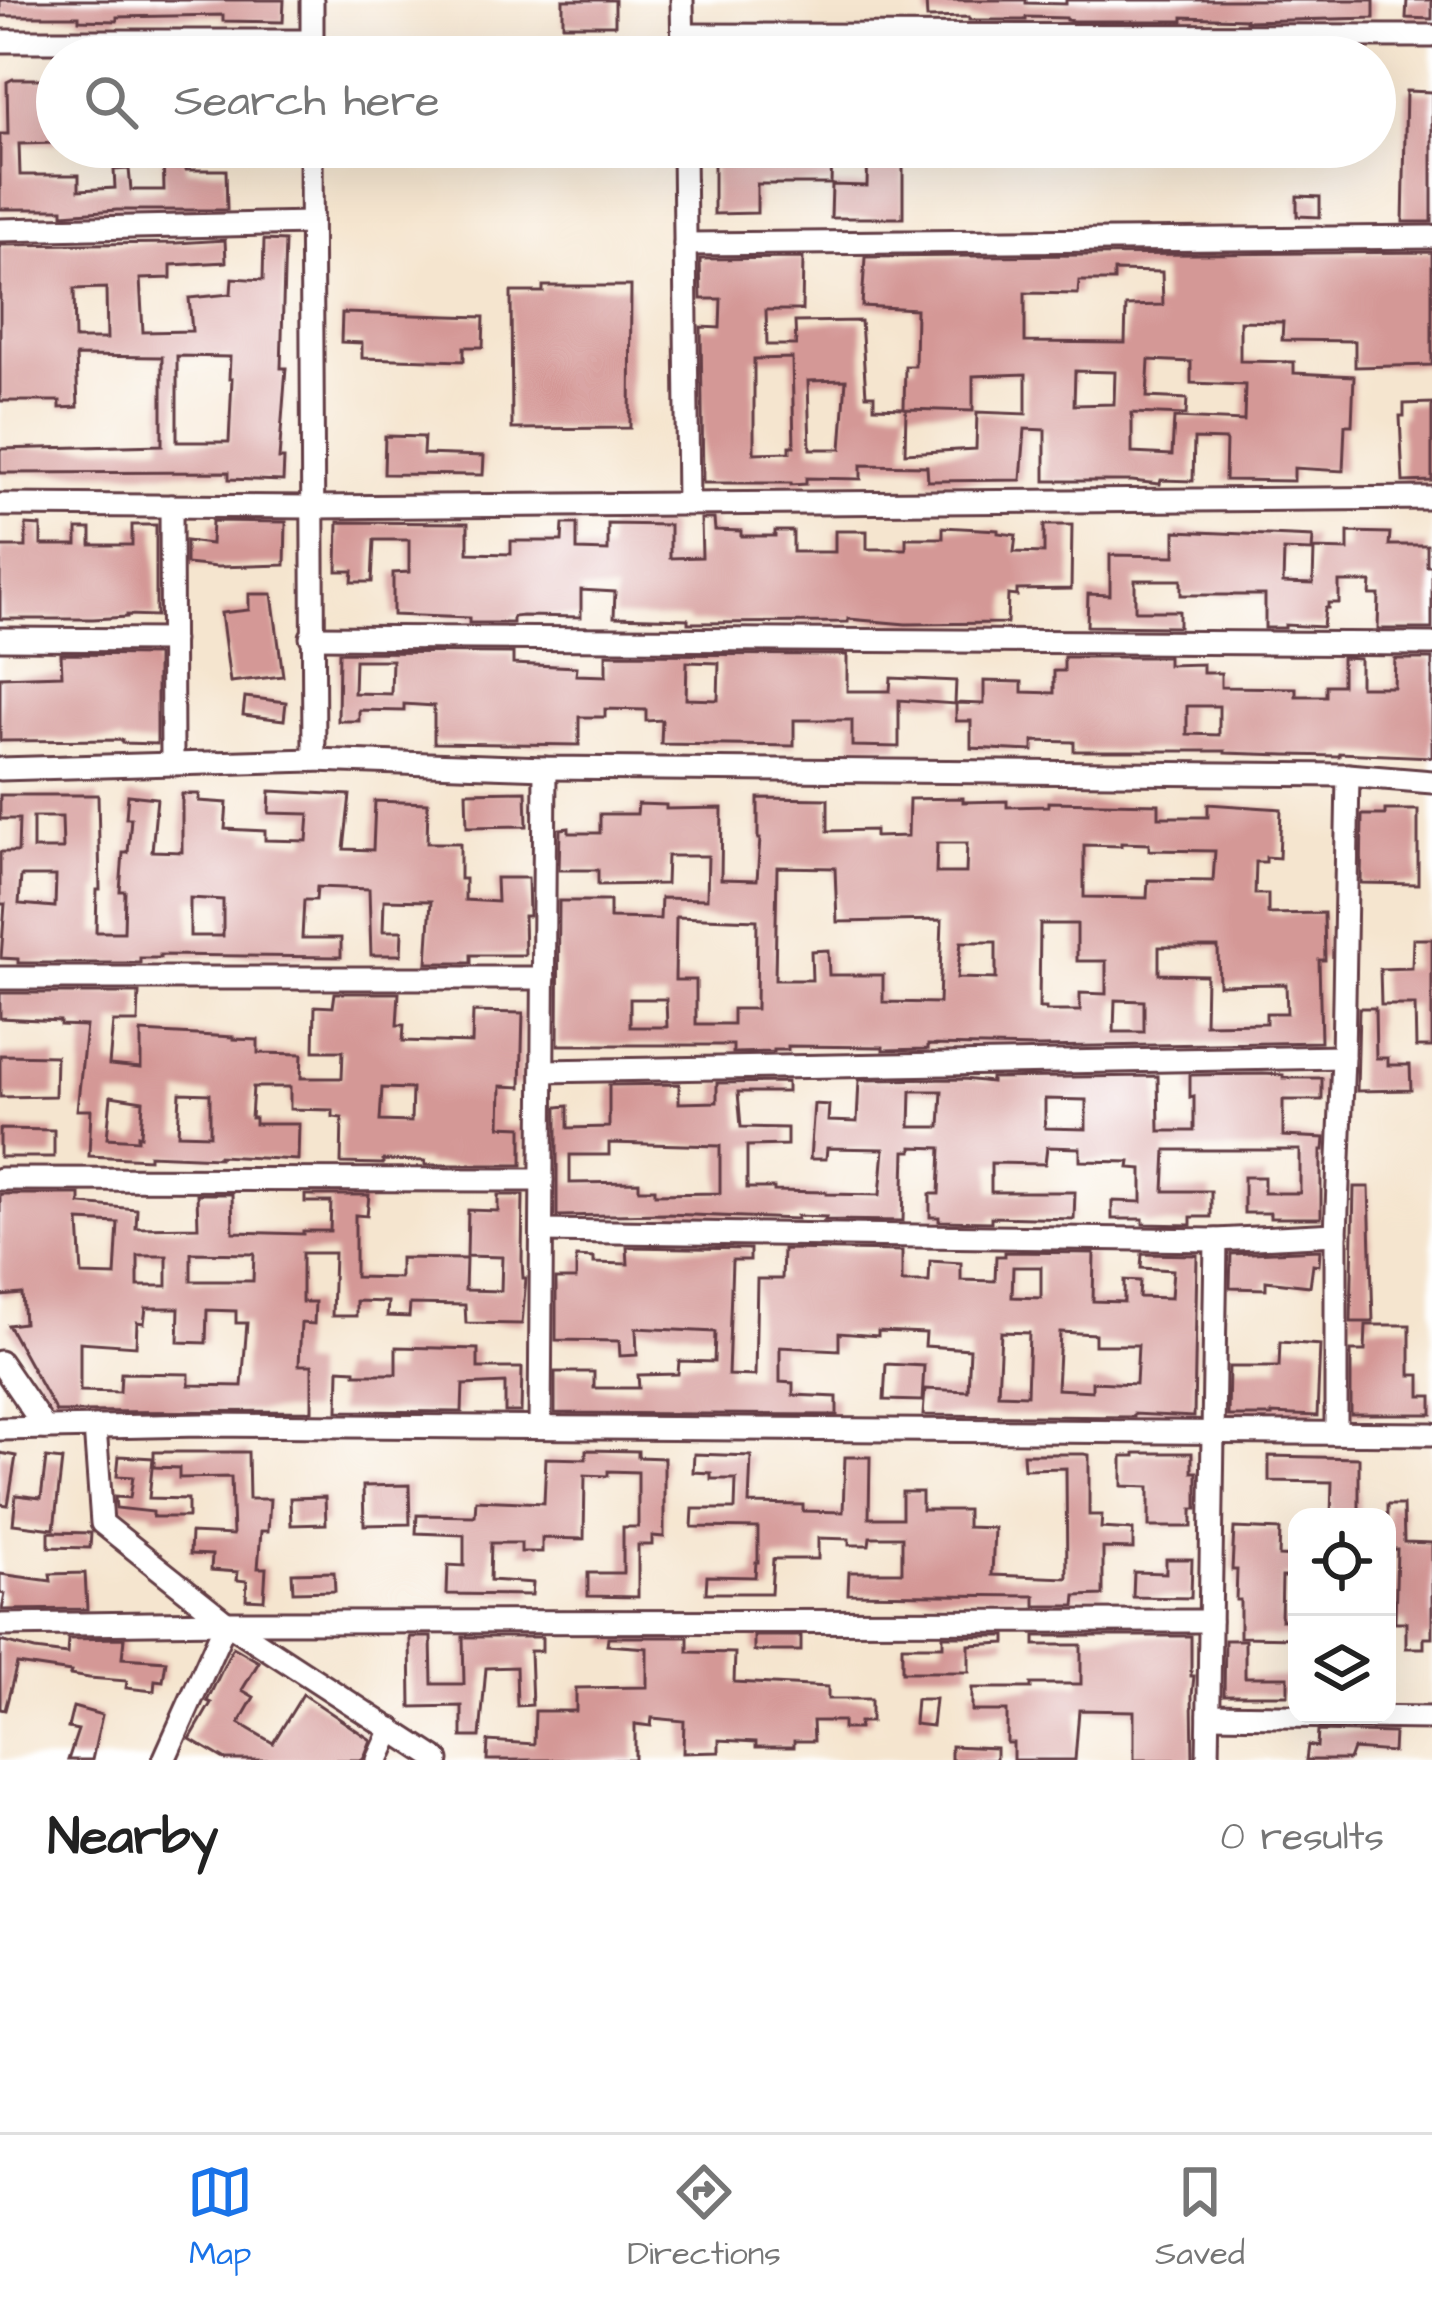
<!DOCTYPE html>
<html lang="en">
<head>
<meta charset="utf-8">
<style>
  body { margin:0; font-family:"Architects Daughter",sans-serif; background:#f2f2f2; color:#222 }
  .controls { position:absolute; right:36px; bottom:36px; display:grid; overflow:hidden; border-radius:24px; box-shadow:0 12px 48px #0002 }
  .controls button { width:108px; height:108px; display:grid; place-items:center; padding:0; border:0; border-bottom:3px solid #e0e0e0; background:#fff; color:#222; font:60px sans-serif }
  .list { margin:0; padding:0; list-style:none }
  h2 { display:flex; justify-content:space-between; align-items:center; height:156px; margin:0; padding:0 48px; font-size:51px }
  h2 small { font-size:39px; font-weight:400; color:#767676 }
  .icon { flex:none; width:66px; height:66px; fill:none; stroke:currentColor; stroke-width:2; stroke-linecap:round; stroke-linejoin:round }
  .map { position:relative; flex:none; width:1432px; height:1760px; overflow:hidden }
  .search { position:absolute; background:#fff; box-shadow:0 12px 48px #0002; left:36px; right:36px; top:36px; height:132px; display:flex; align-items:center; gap:30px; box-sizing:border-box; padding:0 42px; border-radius:66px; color:#767676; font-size:45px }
  .sheet { height:372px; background:#fff }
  nav { display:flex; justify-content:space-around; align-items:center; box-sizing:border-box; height:168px; border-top:3px solid #e0e0e0; background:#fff; font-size:33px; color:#767676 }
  nav a { display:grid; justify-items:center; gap:6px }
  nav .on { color:#1a73e8 }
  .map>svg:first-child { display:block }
  .building { fill:#d49896; fill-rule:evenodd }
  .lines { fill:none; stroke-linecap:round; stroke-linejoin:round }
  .street-casing { stroke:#643d44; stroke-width:27 }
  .street { stroke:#fff; stroke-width:21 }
</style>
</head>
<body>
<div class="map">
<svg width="1432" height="1760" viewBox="0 0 1432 1760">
  <rect width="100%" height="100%" fill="#fff"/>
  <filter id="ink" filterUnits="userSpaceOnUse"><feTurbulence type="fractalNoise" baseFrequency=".00833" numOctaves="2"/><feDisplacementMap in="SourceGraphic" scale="24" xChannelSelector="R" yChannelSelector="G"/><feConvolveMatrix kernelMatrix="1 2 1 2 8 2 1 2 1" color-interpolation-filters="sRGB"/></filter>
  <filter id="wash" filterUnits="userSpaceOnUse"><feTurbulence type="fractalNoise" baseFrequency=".004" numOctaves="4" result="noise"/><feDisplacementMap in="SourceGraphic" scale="48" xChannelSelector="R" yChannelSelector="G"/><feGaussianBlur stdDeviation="2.7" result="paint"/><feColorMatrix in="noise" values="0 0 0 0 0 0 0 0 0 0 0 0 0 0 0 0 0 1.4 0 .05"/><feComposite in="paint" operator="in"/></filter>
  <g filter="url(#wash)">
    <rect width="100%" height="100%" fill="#f5e5cf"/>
    <g id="blocks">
      <!-- building -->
      <g class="building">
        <polygon points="0,0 284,0 283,22 223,21 223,15 117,17 117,21 79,20 79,16 0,16"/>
        <rect x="563" y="0" width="52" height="25"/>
        <polygon points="926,0 1026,0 1026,3 1066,4 1066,0 1374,0 1374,18 1246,21 1246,19 1183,17 1183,21 1073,21 1066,20 1066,18 1026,17 1026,20 969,20 969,17 927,18"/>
        <polygon points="1407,0 1432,0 1432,19 1406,18"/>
        <polygon points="13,79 53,79 53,85 57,85 57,143 19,144 20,175 79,175 79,190 115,188 114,170 129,169 131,190 164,190 163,147 186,147 186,170 226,170 227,210 117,210 63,214 63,209 0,209 0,134 8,134 7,82"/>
        <polygon points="1406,91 1432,92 1432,222 1403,222"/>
        <polygon points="764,147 832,150 831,184 757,184 757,213 714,214 714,159 764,159"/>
        <polygon points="868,147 903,147 903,218 831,218 832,185 867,186"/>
        <polygon points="1297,196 1320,197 1320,217 1297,216"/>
        <path d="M225,240L226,262L171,265V278L140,279L143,332L192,331L189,298L231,294L232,278L263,280L264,240L285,241L281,368H286L279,459H284L283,481L229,479V472L0,473V449L162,445V357L76,356L78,407L60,408V401H0V245L177,243ZM106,288L107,339H75L74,289ZM177,356L230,357L229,379H232L229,442H177Z"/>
        <path d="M1432,252V365L1355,367V341L1282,340L1283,322L1240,321V361L1294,362V373L1354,376L1352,425H1345L1343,471L1294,468V481L1225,480L1226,440L1194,439L1193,481L1161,480L1160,484L1132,481H1045V430L1025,429L1021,480L928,481L927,466L861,465V479L806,478V484L791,485V483H703L701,327L720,328L721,299H701L700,259L803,258L802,310H766L767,345H796L795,322L861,321L866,395H874V407L904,408L905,366H915L916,309L862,306L865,257ZM1114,271L1162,272L1163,305L1126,306L1125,343L1025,342V293L1078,294L1079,281H1114ZM792,358L794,446H790V452L754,453V359ZM1149,360L1191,362V383L1245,385L1244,421L1174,418L1172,455L1132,453V413L1186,415L1187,399L1147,397ZM1075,371L1115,372L1114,404L1074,405ZM1026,374V414L977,412L976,449L905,453L906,409L973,411V376ZM846,380L841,449H810L808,381Z"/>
        <polygon points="543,286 631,286 630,428 512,429 511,292 543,292"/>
        <polygon points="342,313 484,317 483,347 464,347 464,361 362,358 362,343 341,342"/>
        <polygon points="1432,403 1432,481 1403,482 1400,416 1404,416 1404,404"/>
        <polygon points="385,436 424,437 423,454 484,456 483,475 384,474"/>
        <polygon points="701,519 714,519 715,530 741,531 741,536 775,536 775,531 793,531 793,552 835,552 835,531 867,531 867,549 906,549 906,538 943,538 943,527 998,530 998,533 1016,535 1014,552 1044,553 1044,525 1072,525 1071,589 1017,590 1017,596 1008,595 1007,623 906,624 848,619 848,622 688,623 688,619 614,617 615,592 581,590 581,617 523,616 513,617 513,623 469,623 469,618 393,615 393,573 409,572 409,540 374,540 372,582 352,582 353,571 337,571 338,522 468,523 468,553 511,554 511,541 562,541 563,524 577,524 577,550 608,551 608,524 670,525 670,558 702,557"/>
        <polygon points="212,521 286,522 285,565 217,567 186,564 186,541 211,544"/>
        <polygon points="26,525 41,526 41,545 77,545 77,529 91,529 91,545 132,545 132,525 156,525 156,616 127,615 127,617 93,619 0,619 0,547 26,547"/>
        <polygon points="1175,531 1313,537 1312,551 1284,550 1283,583 1313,584 1314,549 1348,550 1348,532 1390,533 1389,545 1427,545 1427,566 1432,566 1432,629 1378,629 1379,595 1370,595 1371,582 1339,582 1339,603 1328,603 1328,608 1325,608 1323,627 1285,625 1285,628 1265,628 1265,595 1181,595 1181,580 1135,580 1135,611 1179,611 1179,627 1087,626 1088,594 1110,595 1110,555 1175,556"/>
        <polygon points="249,594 272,594 283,676 230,682 221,613 249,610"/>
        <path d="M339,652L513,653V664L577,667L576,675L606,676V654L847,655V691H890L891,678L956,681L955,704L899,700V747L852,746V720H794V746L661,744L662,720L646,721V710L605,709V717H579V745L434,743V706L404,704V711L359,710V721H338ZM355,660H392L391,694L354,693ZM687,662L719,663L718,700L686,699Z"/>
        <polygon points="61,654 157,655 157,744 122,743 122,740 0,741 0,677 62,675"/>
        <path d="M1064,657H1168V665L1203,664V673H1221V687L1296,688V696H1326V685H1342V658L1360,659V687H1394L1395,659H1432V757L1339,753V756L1286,755L1225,753V751H1074V742L1033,741V751L971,748V721H956V703L984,704V681L1022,682V692L1054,693V671H1064ZM1187,706H1219V735L1187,734Z"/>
        <polygon points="245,697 286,702 284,720 243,715"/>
        <path d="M270,791L350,795L344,849L373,850L375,801L428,803L427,843H460V879H465V900L497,902L496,878H528L529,916H524L525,955H471V963H427L431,901L384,900L383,931H402L401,955H371L369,889L317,887L316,900H304L302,938H341V957L160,955V958H140V963H18V959L1,958L5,904H0V852H18L19,819H0V795H98L100,890H97L96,932H124L125,891H120L123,853H128L131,818H126L128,795L157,798L152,851L182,852V794H199V801L227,803L225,829L265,831V840L307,841L309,814L269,813ZM33,817H62L63,849H33ZM21,876H56L55,907L19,904ZM190,898L223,900V936H190Z"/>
        <polygon points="526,791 527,826 467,827 466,792"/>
        <path d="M758,798L828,799V831L875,830V837L908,836L909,799L963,798V802L1007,801V807L1048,806V802L1159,804V817H1208V804L1281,809L1279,858L1266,857V862H1256L1255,894H1268V914L1324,913L1325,960H1319L1321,1042L1038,1047L928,1045V1049L883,1050V1047L788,1046V1050H774V1052L733,1053V1045H558L559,901H610V918L660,919L661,898L707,899L708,856H667L666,884L598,885V870H559L560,829L569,828V833H600V814H637L638,804L666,805V809L722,808L721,879L757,880L760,839H758ZM937,843H967L966,873H936ZM1121,843L1149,844V850L1215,851L1213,881L1148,880L1147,898L1084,897V845L1121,846ZM777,867L835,868L837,922L942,920L939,1003L883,1002V975H829L828,950L811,951L812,980H775ZM676,917L757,920L756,1009H733V1024H696V980H675ZM1040,924H1077V961H1106V994L1080,993V1011H1046V1008H1039ZM961,942H996V979L957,978ZM1159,947H1218L1219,985L1286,984L1287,1013H1266V1023L1205,1024L1206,975L1159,974ZM630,999H666L667,1027H630ZM1115,1000L1144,1001V1032H1114Z"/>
        <polygon points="1385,810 1418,810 1418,884 1361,883 1362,815 1385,815"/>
        <polygon points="1413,939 1432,939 1432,1047 1416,1047 1415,1005 1381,1005 1380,969 1412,968"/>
        <path d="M0,993H139L138,1022H113L109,1065L141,1068V1032L233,1037V1039L258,1040V1053L302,1054L301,1078H342L343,1051H314L315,1006L333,1007L335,993H399L397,1025H404L403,1041L472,1043L473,1012L523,1013L521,1087L501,1086L500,1126L522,1127V1165H425V1161L383,1160V1164L341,1163L342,1118L333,1117V1110L290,1109V1087H253L251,1118H255V1124H299L298,1160L219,1156V1158L149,1155V1159L89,1156L91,1110H77L86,1026L60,1025V1021L0,1018ZM382,1088L412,1089L411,1122L380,1121ZM180,1093L210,1094V1135L178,1134ZM111,1096L143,1101L141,1136L138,1135V1140L107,1138Z"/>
        <polygon points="1359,1008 1375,1008 1376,1058 1388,1058 1388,1065 1410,1065 1411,1090 1357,1091"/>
        <polygon points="0,1055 56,1056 55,1096 0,1097"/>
        <path d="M1263,1074L1283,1075V1078H1322V1100H1283V1136L1325,1138L1324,1150H1321V1218H1270V1213H1244V1177H1264V1193H1300V1150H1166L1164,1191H1211V1217H1191V1225L1143,1224V1219H1112V1201L1142,1202V1169L1129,1168L1130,1162L1080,1161V1148L1047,1147L1045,1164L991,1163V1192H1075L1074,1219L991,1217V1222L939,1221V1217H930V1194H939L941,1148L912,1147V1151H905L903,1221L825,1220L826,1217L797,1216V1219L666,1214L557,1216V1107L568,1106V1128L609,1127V1085L679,1084V1103L717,1102V1083L787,1082V1092H738L741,1127L787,1128V1145L747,1146V1188H774V1191L826,1192V1194L880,1195L884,1149L827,1148L826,1159H810L814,1104L829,1105L828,1121L857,1122L859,1080L964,1079L991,1082V1078L1158,1076L1159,1131H1194V1096L1190,1097V1075ZM911,1091H942L940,1127H910ZM1045,1099L1086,1100V1129L1045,1128ZM609,1143L720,1146V1193L655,1194V1189H639V1182L570,1183V1155H609Z"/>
        <polygon points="0,1129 54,1130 54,1157 0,1157"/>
        <polygon points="1354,1187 1369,1187 1373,1322 1351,1322"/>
        <path d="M0,1194H80V1204L137,1209L136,1228L198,1227L197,1194H232L233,1232L303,1234V1231H330L331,1202H305V1195H369L367,1216L355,1215V1277L400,1278V1258L466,1259L465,1290L501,1291L502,1257L467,1256L468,1210L498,1211V1195H523L522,1260L523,1278H526L522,1324L466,1323L465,1305L410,1304L409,1317L387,1316L388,1302L356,1301V1316H332L334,1253H302V1302H315L314,1324L301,1323L299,1365H312V1411L56,1412L8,1325L24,1323L22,1294L0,1296ZM79,1221L118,1223L115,1276L82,1275ZM191,1253L254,1254L253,1281H191ZM138,1256H167V1286H138ZM146,1308H179L178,1342L206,1343L207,1310L236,1311V1323H247L242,1386L189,1385V1374L121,1373L120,1392L80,1391V1342L136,1346L137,1322L144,1323Z"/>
        <path d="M627,1247L750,1249V1260H732L728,1375L755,1376L757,1279H782L783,1249L902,1251V1282H929L930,1261L961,1263V1280L995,1281L996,1256H1005V1252L1094,1253L1093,1301L1124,1302V1280L1140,1281L1139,1297L1171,1298L1173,1270L1141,1268L1142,1254L1197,1255L1194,1417L1134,1414V1417L923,1415L925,1389L968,1391L970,1349L925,1346L926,1333L878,1331V1336L839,1333V1350L780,1347V1382L793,1383V1395L837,1397V1415L555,1413V1372H594V1388H639L638,1375L678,1374L679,1361L714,1362L715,1332L636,1328L637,1355L620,1356L619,1341L556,1340V1279H576V1257L594,1258V1263L628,1264ZM1013,1267H1041V1298L1012,1297ZM1001,1332L1029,1333L1027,1395L998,1394ZM1060,1332L1095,1334V1345H1138L1136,1384L1092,1382V1391L1057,1389Z"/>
        <polygon points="1320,1250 1319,1265 1313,1264 1310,1286 1266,1281 1266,1289 1230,1288 1231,1254"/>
        <polygon points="1366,1325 1410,1325 1410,1375 1420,1375 1420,1396 1432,1396 1432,1414 1351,1414 1351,1351 1365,1351"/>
        <polygon points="1280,1342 1320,1345 1317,1416 1272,1414 1272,1416 1228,1416 1229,1367 1279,1367"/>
        <polygon points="396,1347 478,1349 478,1368 522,1368 521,1412 505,1412 505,1383 463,1385 462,1412 338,1411 339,1369 355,1370 355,1374 396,1374"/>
        <polygon points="886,1364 924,1366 922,1401 884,1400"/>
        <polygon points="586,1450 638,1451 638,1457 664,1458 664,1537 652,1536 652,1545 638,1545 638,1597 588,1596 588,1573 623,1573 623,1527 638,1527 638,1472 608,1471 608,1476 585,1475 584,1539 542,1538 542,1552 521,1552 521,1543 491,1543 490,1580 533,1583 532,1595 447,1594 448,1565 464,1566 464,1535 416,1533 417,1515 475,1516 476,1500 544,1503 546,1458 586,1459"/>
        <polygon points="154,1452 248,1452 249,1499 270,1499 268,1531 261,1531 258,1568 266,1568 264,1600 246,1599 247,1581 237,1580 238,1572 211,1570 212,1555 190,1554 191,1533 233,1535 231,1477 179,1478 179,1468 154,1467"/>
        <polygon points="0,1453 16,1456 8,1505 0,1504"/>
        <polygon points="1135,1453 1192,1453 1192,1472 1197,1472 1197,1509 1192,1509 1192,1527 1149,1527 1149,1487 1122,1486 1122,1456 1135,1456"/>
        <polygon points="694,1454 751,1456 749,1504 803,1505 803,1511 843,1512 845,1457 870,1457 869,1518 902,1518 902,1492 922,1492 922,1510 967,1510 967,1527 994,1528 992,1575 1067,1578 1066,1468 1024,1469 1023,1454 1084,1454 1089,1455 1089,1515 1102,1515 1101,1528 1133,1530 1133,1549 1103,1548 1103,1595 1076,1596 1075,1606 1035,1606 1035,1596 848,1594 849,1572 902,1572 902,1537 870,1537 869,1545 849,1545 849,1539 818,1538 818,1559 773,1559 771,1593 706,1593 707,1576 755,1577 756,1562 758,1562 758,1528 692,1527 693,1509 735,1509 736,1479 711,1479 711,1473 693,1472"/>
        <polygon points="119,1456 153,1458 149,1498 188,1499 188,1517 153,1517 153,1512 116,1508 115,1497 130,1498 133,1477 117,1476"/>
        <polygon points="1269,1456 1359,1458 1359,1517 1331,1517 1332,1482 1269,1481"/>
        <polygon points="46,1458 62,1460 54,1529 13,1524 16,1495 41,1498"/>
        <polygon points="409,1485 410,1524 364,1525 363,1486"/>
        <polygon points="325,1497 326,1524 291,1525 290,1498"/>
        <polygon points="1387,1505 1403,1505 1404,1542 1432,1543 1432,1638 1424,1638 1424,1648 1406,1648 1406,1622 1395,1622 1397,1549 1387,1549"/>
        <polygon points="1234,1528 1280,1530 1279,1556 1297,1557 1297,1577 1282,1577 1281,1620 1297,1620 1297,1638 1240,1637 1240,1600 1236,1600 1237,1570 1232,1570"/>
        <polygon points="49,1532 91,1533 90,1548 49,1547"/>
        <polygon points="1166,1559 1192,1559 1191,1598 1133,1597 1134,1572 1166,1573"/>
        <polygon points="334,1572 335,1591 293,1592 292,1573"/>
        <polygon points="85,1573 87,1609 2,1610 5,1594 0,1593 0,1574 51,1581 50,1574"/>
        <rect x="754" y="1636" width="47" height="15"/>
        <polygon points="943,1636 1006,1636 1006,1643 969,1645 969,1672 902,1672 902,1646 943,1646"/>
        <polygon points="1035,1636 1191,1636 1191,1676 1194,1676 1192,1695 1193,1760 1134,1760 1134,1711 1079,1710 1075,1760 1013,1760 1013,1743 1007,1743 1007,1711 972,1711 972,1688 1031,1688 1031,1684 1081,1684 1081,1645 1035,1645"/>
        <polygon points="410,1637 431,1637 432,1684 464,1684 463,1637 542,1637 542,1651 530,1651 532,1705 517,1706 516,1667 486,1668 480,1737 462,1737 462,1706 411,1707"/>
        <polygon points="608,1637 688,1637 688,1652 735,1653 734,1682 828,1687 828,1699 871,1699 871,1722 859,1722 859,1729 843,1729 843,1721 813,1721 814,1741 794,1741 794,1747 756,1747 756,1742 719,1740 719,1752 683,1753 684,1721 652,1718 651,1726 635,1724 635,1760 487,1760 488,1741 534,1744 535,1711 576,1711 576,1688 647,1687 647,1648 607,1645"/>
        <polygon points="124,1638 122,1658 166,1661 163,1681 155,1680 154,1691 126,1688 127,1681 89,1678 70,1675 71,1672 17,1664 5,1710 0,1709 0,1641 35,1650 67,1654 68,1639"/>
        <polygon points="1225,1640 1245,1640 1245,1677 1288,1677 1288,1695 1224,1695"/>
        <polygon points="233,1647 259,1662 242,1690 254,1697 239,1723 273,1743 303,1694 371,1740 363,1760 226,1760 190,1739 211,1703 207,1701"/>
        <polygon points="916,1699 935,1699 932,1726 914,1724"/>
        <polygon points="73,1707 102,1715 92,1760 68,1760 78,1730 68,1728"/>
        <polygon points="1318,1731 1394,1733 1393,1752 1353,1749 1349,1760 1306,1760 1308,1745 1317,1747"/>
        <polygon points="951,1746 996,1748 996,1760 951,1760"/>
      </g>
    </g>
  </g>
  <g filter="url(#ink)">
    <use href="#blocks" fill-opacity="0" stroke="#643d44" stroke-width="3"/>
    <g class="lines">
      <defs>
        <g id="street">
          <polyline points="682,0 683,57"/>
          <polyline points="683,35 1432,36"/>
          <polyline points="0,41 312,41"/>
          <polyline points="312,57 312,0"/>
          <polyline points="311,147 314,760"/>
          <polyline points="684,147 688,503"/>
          <polyline points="0,230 311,223"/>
          <polyline points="685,244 1432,237"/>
          <polyline points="0,505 312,507 1432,498"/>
          <polyline points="171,506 172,762"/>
          <polyline points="311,637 1432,644"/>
          <polyline points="0,639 172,640"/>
          <polyline points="0,769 314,760 545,768 1348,775 1432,782"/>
          <polyline points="0,978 544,978"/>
          <polyline points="543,1071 1343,1057"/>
          <polyline points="0,1179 542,1180"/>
          <polyline points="542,1231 1216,1240 1336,1234"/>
          <polyline points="0,1362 45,1428"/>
          <polyline points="95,1427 102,1523 226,1622 438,1760"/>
          <polyline points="540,1427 545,768"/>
          <polyline points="0,1429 201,1425 1432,1434"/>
          <polyline points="1336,1432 1336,1234 1343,1057 1348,775"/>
          <polyline points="0,1625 226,1622 1210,1621"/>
          <polyline points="1209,1715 1432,1718"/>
          <polyline points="164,1760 226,1622"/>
          <polyline points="378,1760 392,1729"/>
          <polyline points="1208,1760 1216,1240"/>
        </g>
      </defs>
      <!-- street casing -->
      <use href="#street" class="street-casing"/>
      <!-- street -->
      <use href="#street" class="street"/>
    </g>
  </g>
</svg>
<div class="controls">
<button><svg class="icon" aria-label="locate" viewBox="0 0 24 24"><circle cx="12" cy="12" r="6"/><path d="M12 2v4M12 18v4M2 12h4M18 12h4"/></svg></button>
<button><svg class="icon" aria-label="layers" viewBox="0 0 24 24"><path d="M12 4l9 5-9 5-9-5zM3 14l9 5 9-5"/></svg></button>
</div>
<div class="search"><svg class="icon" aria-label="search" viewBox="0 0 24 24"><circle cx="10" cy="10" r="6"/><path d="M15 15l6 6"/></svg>Search here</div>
</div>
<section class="sheet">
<h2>Nearby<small>0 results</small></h2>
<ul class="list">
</ul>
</section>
<nav>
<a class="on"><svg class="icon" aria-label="map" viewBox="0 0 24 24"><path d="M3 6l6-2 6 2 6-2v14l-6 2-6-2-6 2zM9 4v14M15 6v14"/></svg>Map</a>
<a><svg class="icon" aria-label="directions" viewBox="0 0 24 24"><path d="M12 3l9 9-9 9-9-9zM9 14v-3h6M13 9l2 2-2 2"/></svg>Directions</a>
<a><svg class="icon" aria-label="saved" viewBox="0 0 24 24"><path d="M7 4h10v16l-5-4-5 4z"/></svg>Saved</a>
</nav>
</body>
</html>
